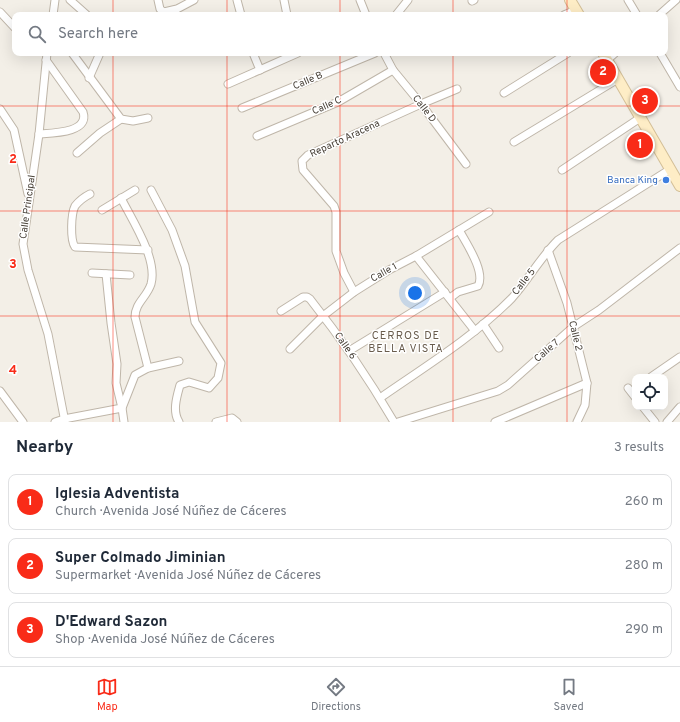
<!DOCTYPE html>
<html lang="en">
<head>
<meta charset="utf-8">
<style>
  body { margin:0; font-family:Overpass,sans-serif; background:#f2f2f3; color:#1f2937 }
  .controls { position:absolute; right:12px; bottom:12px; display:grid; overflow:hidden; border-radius:8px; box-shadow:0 4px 16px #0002 }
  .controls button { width:36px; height:36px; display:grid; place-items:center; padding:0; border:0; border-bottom:1px solid #e0e1e3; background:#fff; color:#1f2937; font:20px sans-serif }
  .you { position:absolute; left:415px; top:293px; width:14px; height:14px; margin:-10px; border:3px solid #fff; border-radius:50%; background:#1a73e8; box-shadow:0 0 0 6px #1a73e833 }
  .badge { display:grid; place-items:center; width:26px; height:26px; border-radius:50%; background:#f92b18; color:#fff; font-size:13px; font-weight:700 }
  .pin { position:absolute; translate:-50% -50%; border:2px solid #fff; box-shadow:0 1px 4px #0006 }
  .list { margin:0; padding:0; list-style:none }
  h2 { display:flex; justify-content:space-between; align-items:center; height:52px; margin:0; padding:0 16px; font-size:17px }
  h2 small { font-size:13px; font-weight:400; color:#747a83 }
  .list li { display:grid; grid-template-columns:26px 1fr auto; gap:12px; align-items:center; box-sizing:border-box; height:56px; margin:0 8px 8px; padding:0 8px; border:1px solid #e0e1e3; border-radius:8px }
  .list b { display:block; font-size:15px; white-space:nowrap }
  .list p { margin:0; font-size:13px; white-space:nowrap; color:#747a83 }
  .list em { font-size:13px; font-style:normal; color:#747a83 }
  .icon { flex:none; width:22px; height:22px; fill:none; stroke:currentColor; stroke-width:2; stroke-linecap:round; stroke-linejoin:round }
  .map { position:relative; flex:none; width:680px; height:422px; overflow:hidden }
  .search { position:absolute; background:#fff; box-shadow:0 4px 16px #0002; left:12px; right:12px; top:12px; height:44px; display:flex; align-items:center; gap:10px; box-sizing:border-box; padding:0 14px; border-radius:8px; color:#747a83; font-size:15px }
  .sheet { height:244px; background:#fff }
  nav { display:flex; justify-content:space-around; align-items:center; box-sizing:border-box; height:56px; border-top:1px solid #e0e1e3; background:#fff; font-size:11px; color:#747a83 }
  nav a { display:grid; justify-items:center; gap:2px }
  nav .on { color:#f92b18 }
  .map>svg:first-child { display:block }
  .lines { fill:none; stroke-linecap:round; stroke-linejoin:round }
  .minor-casing { stroke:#bfb6a9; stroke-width:9 }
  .secondary-casing { stroke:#d3bf97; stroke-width:12 }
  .minor { stroke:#fff; stroke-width:7 }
  .secondary { stroke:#feedc6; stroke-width:10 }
  .grid { fill:none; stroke:#f92b18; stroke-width:1; stroke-opacity:0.55 }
  .shop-dot { fill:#3f7fe0; stroke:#fff; stroke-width:1.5 }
  .labels { text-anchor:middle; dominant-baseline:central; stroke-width:3; stroke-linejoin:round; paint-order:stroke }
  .street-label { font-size:10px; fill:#463f36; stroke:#fff }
  .shop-label { font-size:10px; fill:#366cbe; stroke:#fff; text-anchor:end }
  .neighbourhood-label { font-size:11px; letter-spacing:1px; fill:#695c4d; stroke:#fff }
  .grid-label { font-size:13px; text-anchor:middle; font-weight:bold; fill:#f92b18; stroke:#fff; stroke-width:3; stroke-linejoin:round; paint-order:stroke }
</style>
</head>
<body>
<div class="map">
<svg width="680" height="422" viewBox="0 0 680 422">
  <rect width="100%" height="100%" fill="#f3efe7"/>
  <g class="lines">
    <defs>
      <g id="minor">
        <polyline points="70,0 87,15"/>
        <polyline points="158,0 160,9 164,12 177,9 194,0"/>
        <polyline points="237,0 241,15"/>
        <polyline points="284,0 287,15"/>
        <polyline points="360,0 366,15"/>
        <polyline points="628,0 637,15"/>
        <polyline points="472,1 474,0"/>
        <polyline points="0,12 15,28"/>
        <polyline points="53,15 55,0"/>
        <polyline points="396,15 408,0"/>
        <polyline points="564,15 576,10"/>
        <polyline points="659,15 676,0"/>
        <polyline points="47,53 39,134 23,244 28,270 48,334 65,422"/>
        <polyline points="72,53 121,119 133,121 148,118"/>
        <polyline points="253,53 260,70"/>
        <polyline points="384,53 393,70 421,104 466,164"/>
        <polyline points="660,53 680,87"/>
        <polyline points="607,60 615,53"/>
        <polyline points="89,78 100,53"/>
        <polyline points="228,84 298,53"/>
        <polyline points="504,93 568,53"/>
        <polyline points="242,108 375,53"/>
        <polyline points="0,109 14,130 28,194"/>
        <path d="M39,134C52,133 90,133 83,112L46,60"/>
        <polyline points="257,136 338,102 393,70"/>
        <polyline points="514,142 618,79"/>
        <polyline points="77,153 100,133 121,119"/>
        <polyline points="562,170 640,118"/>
        <path d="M151,190L172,230L185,266L195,322L221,363L218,378L209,388L189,382L180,385C177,396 172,411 179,422"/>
        <path d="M90,194C84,197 79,201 75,206C71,214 70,240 75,247L148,250"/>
        <path d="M121,198C132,220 158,259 151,284C147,297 135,303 135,317L148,368"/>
        <polyline points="102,210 135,190"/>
        <polyline points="548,250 567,303 587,383 585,405 577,422"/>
        <polyline points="416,256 475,331"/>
        <polyline points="92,273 130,275"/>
        <polyline points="354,292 344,273 336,251 336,212 334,206 303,170 302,161 308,155 421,104 457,89"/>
        <path d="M450,298L458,292L478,286C486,272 466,243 459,230"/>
        <path d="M281,311L303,297H307L310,299C341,338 369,379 394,422"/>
        <polyline points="483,324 499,348"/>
        <polyline points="290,349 323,316 354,292 389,270 416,256 489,212"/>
        <polyline points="349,351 445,292"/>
        <polyline points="651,377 680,357"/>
        <polyline points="628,388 635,397"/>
        <polyline points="0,391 23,422"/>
        <path d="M380,398C423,368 475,336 512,298C528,280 540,258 558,240L669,170"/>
        <polyline points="643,407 655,422"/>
        <polyline points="55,422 64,419 122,408 116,383 117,364 111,323 106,274"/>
        <polyline points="124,422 122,408 135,375 148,368 179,361"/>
        <polyline points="216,422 232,418 237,422"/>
        <polyline points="398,422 498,391 508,385 573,327 599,310 680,248"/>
        <polyline points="495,422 587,383"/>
        <polyline points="667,422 680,407"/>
      </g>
      <g id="secondary">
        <polyline points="570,0 579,15"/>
        <polyline points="603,53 680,186"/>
      </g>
    </defs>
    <!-- minor casing -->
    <use href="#minor" class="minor-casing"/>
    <!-- secondary casing -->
    <use href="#secondary" class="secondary-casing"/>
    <!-- minor -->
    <use href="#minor" class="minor"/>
    <!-- secondary -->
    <use href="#secondary" class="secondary"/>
  </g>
  <!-- grid -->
  <path class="grid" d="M113,0V15M227,0V15M340,0V15M453,0V15M567,0V15M113,53V422M227,53V422M340,53V422M453,53V422M567,53V422M0,106H680M0,211H680M0,316H680"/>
  <!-- markers -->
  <circle class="shop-dot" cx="666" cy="180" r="4"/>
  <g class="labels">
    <!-- street labels -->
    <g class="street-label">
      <text transform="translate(308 81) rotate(-23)">Calle B</text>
      <text transform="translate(327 106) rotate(-24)">Calle C</text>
      <text transform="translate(424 109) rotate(52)">Calle D</text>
      <text transform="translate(345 139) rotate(-25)">Reparto Aracena</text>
      <text transform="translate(28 207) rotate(-82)">Calle Principal</text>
      <text transform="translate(384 273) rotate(-29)">Calle 1</text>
      <text transform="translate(524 282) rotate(-52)">Calle 5</text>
      <text transform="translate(575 336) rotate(77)">Calle 2</text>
      <text transform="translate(345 346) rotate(55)">Calle 6</text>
      <text transform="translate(547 351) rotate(-41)">Calle 7</text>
    </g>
    <!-- shop labels -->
    <g class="shop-label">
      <text x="658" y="180">Banca King</text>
    </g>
    <!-- neighbourhood labels -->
    <g class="neighbourhood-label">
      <text x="406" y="336">CERROS DE<tspan x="406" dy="13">BELLA VISTA</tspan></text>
    </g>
  </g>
  <g class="grid-label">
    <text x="13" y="163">2</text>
    <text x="13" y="268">3</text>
    <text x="13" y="374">4</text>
  </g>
</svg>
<div class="controls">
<button><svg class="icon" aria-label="locate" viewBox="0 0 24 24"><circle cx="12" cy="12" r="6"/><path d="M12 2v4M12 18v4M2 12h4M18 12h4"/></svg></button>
</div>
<div class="you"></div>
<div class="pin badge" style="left:640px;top:145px">1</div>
<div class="pin badge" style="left:603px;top:72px">2</div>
<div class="pin badge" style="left:645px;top:101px">3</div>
<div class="search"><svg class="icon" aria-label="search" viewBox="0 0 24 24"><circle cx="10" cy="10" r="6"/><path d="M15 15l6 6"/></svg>Search here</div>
</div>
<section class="sheet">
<h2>Nearby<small>3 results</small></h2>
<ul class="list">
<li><span class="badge">1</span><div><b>Iglesia Adventista</b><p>Church · Avenida José Núñez de Cáceres</p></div><em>260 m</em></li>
<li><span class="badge">2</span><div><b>Super Colmado Jiminian</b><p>Supermarket · Avenida José Núñez de Cáceres</p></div><em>280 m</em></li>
<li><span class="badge">3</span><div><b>D'Edward Sazon</b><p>Shop · Avenida José Núñez de Cáceres</p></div><em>290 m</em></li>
</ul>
</section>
<nav>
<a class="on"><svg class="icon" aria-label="map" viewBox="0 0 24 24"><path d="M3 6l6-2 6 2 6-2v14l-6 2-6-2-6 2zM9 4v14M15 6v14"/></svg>Map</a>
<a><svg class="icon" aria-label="directions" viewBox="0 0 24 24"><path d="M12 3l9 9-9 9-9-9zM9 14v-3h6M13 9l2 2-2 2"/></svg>Directions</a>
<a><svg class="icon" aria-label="saved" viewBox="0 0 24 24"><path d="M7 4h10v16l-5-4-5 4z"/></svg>Saved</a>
</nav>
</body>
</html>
